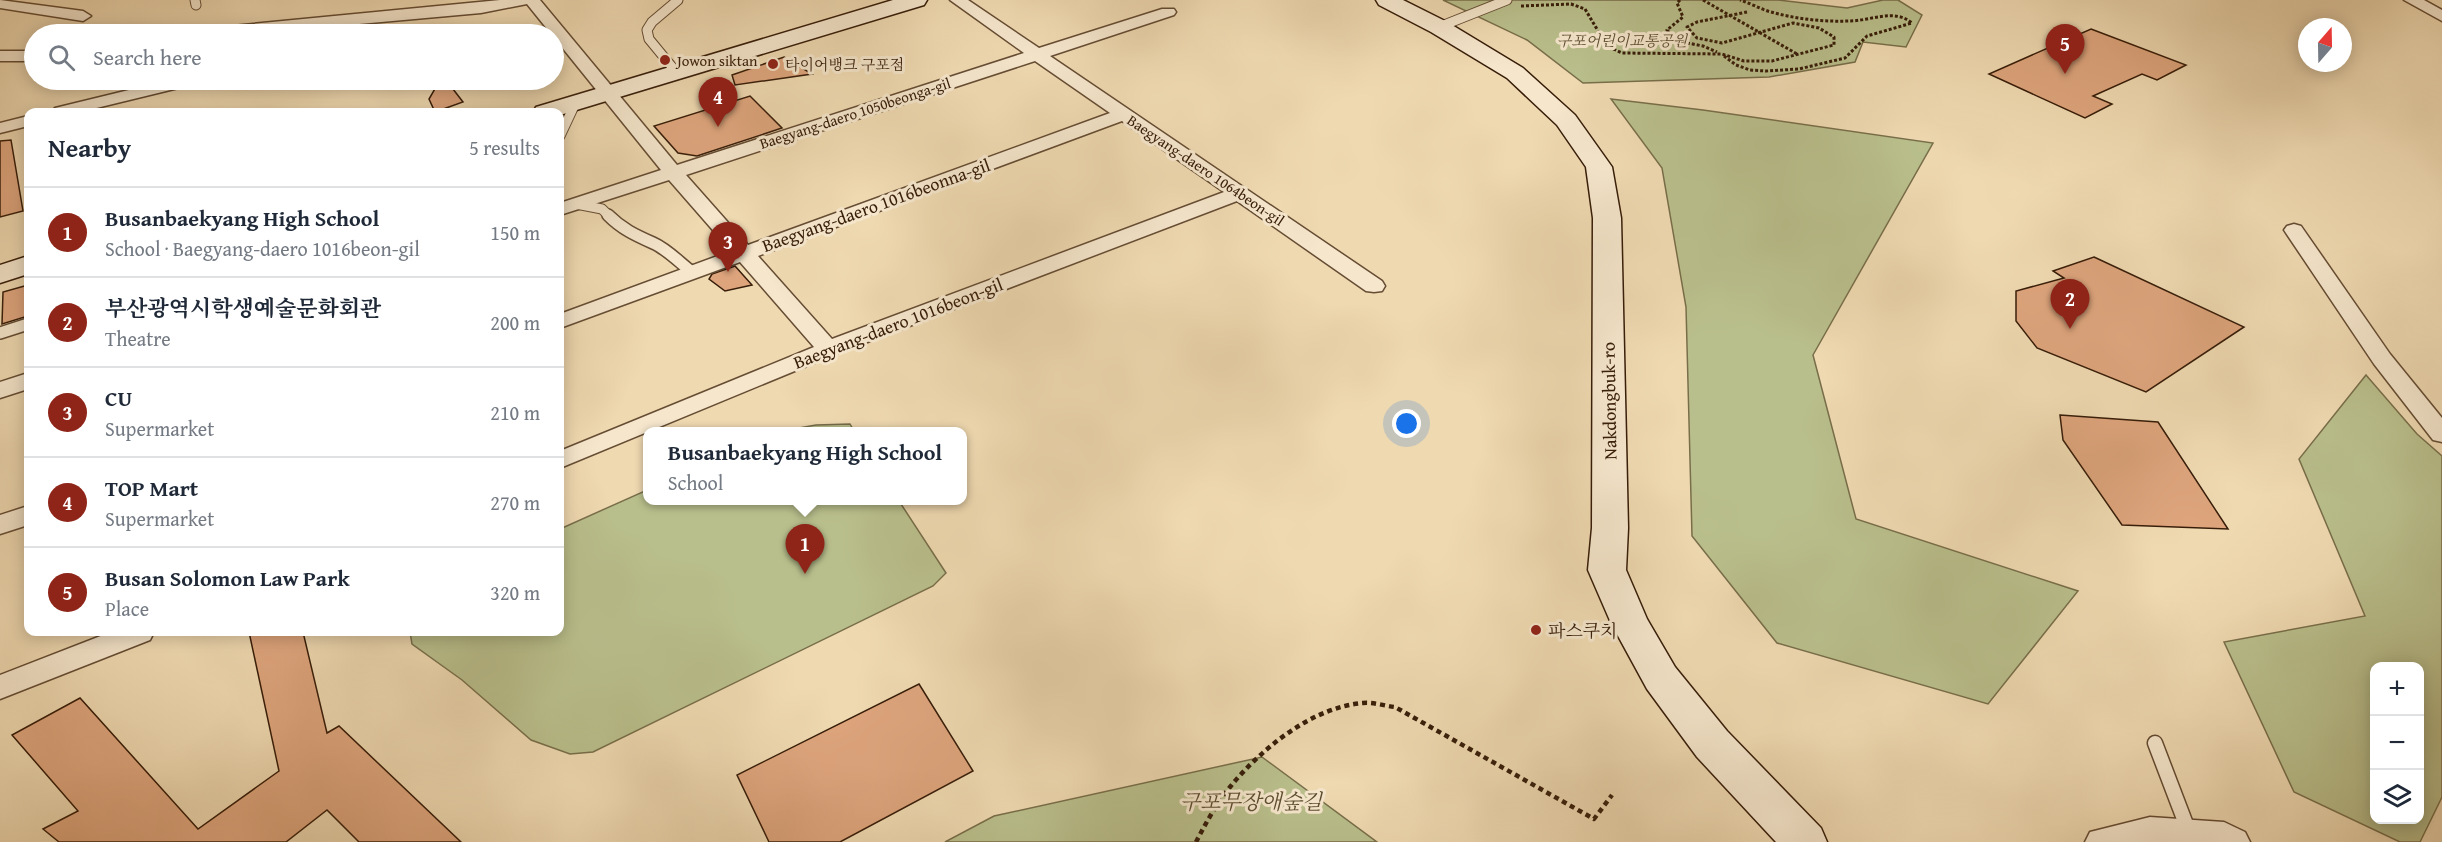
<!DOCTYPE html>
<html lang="en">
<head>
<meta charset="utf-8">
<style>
  body { margin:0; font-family:"Gentium Book Plus","Noto Serif KR",serif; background:#f2f2f3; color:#1f2937 }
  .controls { position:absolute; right:18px; bottom:18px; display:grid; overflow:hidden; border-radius:12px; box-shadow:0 3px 15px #0003 }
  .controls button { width:54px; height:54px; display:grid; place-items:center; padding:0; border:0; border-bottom:2px solid #e0e1e3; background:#fff; color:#1f2937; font:30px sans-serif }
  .compass { position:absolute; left:2298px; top:18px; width:54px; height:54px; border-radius:50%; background:#fff; box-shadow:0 3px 15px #0003; rotate:20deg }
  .you { position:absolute; left:1407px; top:424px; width:21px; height:21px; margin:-15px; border:4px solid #fff; border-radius:50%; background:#1a73e8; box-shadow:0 0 0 9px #1a73e833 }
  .badge { display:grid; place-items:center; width:39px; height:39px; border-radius:50%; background:#8f2418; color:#fff; font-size:20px; font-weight:700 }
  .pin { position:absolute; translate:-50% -50px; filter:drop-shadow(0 2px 3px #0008) }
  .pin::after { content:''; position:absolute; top:32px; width:21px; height:18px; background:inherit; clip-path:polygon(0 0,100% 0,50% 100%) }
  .popup { position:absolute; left:643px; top:427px; width:324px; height:78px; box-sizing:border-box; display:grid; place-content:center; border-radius:12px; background:#fff; filter:drop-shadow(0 2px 4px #0005); font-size:20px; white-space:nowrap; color:#747a83 }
  .popup b { font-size:22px; color:#1f2937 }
  .popup::after { content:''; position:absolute; left:50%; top:100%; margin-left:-12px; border:12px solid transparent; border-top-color:#fff }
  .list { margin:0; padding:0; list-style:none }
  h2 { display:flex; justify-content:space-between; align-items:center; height:78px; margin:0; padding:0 24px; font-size:26px }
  h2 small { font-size:20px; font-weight:400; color:#747a83 }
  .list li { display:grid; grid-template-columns:39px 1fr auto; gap:18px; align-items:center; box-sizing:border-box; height:90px; padding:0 24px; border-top:2px solid #e0e1e3 }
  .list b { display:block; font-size:22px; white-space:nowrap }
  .list p { margin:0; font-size:20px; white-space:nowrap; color:#747a83 }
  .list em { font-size:20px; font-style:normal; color:#747a83 }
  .icon { flex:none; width:33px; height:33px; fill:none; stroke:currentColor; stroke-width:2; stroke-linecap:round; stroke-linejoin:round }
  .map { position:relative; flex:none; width:2442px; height:842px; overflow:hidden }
  .search { position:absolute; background:#fff; box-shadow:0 3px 15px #0003; left:24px; top:24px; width:540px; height:66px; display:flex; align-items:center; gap:15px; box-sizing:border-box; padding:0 21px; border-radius:33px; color:#747a83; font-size:22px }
  .panel { position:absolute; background:#fff; box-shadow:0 3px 15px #0003; left:24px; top:108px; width:540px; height:528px; border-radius:12px }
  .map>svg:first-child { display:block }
  .green { fill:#b9bf8c; stroke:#786e4a; stroke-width:1.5; fill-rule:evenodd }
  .building { fill:#dea57d; stroke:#371d09; stroke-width:1.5 }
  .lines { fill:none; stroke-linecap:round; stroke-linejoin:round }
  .service-far2-casing { stroke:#654c33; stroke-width:11 }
  .service-far1-casing { stroke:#654c33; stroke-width:14 }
  .service-casing { stroke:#654c33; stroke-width:17 }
  .minor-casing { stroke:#654c33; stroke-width:3 }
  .secondary-casing { stroke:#371d09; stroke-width:3 }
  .path-far1 { stroke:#371d09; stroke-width:3; stroke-dasharray:3 2; stroke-linecap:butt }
  .path { stroke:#371d09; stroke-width:4.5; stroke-dasharray:5 4; stroke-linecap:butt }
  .service-far2 { stroke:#f5e6cc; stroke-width:9 }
  .service-far1 { stroke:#f5e6cc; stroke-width:11 }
  .service { stroke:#f5e6cc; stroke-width:14 }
  .minor { fill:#f5e6cc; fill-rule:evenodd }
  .secondary { fill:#f5e6cc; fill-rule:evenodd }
  .poi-dot { fill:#8f2418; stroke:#f5e6cc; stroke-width:2 }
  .labels { text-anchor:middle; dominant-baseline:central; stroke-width:6; stroke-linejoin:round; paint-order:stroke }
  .far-park-label { font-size:15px; font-style:italic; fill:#5e4e30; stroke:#f5e6cc }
  .far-poi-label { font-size:15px; fill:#371d09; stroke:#f5e6cc; text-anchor:start }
  .far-street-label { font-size:15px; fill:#371d09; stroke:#f5e6cc }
  .street-label { font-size:18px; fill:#371d09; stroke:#f5e6cc }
  .poi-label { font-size:18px; fill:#371d09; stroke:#f5e6cc; text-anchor:start }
  .near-park-label { font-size:21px; font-style:italic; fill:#5e4e30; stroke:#f5e6cc }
</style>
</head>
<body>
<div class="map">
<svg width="2442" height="842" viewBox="0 0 2442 842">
  <rect width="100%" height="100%" fill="#efd9b1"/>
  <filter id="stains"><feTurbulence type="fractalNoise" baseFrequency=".00333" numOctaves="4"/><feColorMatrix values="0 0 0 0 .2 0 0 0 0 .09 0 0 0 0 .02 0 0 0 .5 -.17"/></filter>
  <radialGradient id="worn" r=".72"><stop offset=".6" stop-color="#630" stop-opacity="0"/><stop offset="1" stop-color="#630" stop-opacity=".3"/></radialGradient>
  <!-- green -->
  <g class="green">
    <polygon points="1443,0 1778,0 1847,8 1883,0 1898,0 1922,15 1906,47 1863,42 1855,62 1769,77 1583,83 1527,40"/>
    <polygon points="1611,99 1703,110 1933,143 1813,355 1856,519 2078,591 1988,704 1777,643 1692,536 1686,307 1662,168"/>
    <path d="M2366,375L2417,434L2442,456V797L2420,842H2400L2294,792L2224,642L2365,616L2299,459ZM2374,666H2420V820H2374Z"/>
    <polygon points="850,424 854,431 782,431 816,425"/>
    <polygon points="647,490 648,500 899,501 946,573 933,586 593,752 570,754 531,740 462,680 412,644 410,632 560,632 560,529"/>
    <polygon points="1262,757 1377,842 945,842 994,816"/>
  </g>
  <!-- building -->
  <g class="building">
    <polygon points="2091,29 2186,65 2157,80 2142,74 2093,96 2112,104 2085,118 1989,74"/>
    <polygon points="784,57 812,74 735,85 732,75"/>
    <polygon points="440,80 446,80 463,102 435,112 429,99"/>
    <polygon points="750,96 782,128 697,156 678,153 654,126"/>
    <polygon points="11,140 23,211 0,217 0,141"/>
    <polygon points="2094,257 2244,327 2146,392 2037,348 2016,321 2016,291 2064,278 2053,271"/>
    <polygon points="735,266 752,285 725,291 709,279 712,274"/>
    <polygon points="28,285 28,316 2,324 3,292"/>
    <polygon points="2060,415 2158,422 2228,529 2122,525 2063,440"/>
    <polygon points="249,632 303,632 327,733 339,726 461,842 359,842 327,810 286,842 59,842 43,829 78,811 12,735 80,698 198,829 279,771"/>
    <polygon points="919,684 973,771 840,842 769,842 737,775"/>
  </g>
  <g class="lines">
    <defs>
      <g id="service-far2">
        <polyline points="195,0 196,5"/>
        <polyline points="1439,27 1507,0"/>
        <polyline points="677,73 649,39 647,30 652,22 678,0"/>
        <polyline points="560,136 575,104"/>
        <polyline points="576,204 602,209 609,216"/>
      </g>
      <g id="service-far1">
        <path d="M608,215C622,229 635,235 653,243C667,249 680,263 692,272"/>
        <polyline points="0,333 28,324"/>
      </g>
      <polyline id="service" points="2155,743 2189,832"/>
      <g id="minor">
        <polygon points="0,0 83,11 91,16 83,21 0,8"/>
        <path d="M500,0H540L677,165L1024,53L950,0H968L1039,48L1162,9H1174L1176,12L1174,15L1050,56L1382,281L1385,286L1382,291L1374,292L1366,291L1237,201L836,354L560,468V451L814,347L740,262L560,328V314L731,251L669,180L560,215V203L661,170L527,4L481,13L248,34H193L201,29ZM1035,61L1110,113L748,245L686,175ZM1122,121L1224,192L832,339L758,256Z"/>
        <polygon points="2404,0 2424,0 2442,10 2442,21"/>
        <rect x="0" y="51" width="34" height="10"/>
        <polygon points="170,80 198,80 195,84 80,112 52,112 55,108"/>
        <polygon points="28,116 28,126 0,133 0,123"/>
        <polygon points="2294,224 2301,226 2390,354 2442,418 2442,442 2433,440 2374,364 2284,230 2287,226"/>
        <polygon points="28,373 28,389 0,398 0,382"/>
        <polygon points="28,506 28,525 0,534 0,515"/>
        <polygon points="111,632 154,632 150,640 0,699 0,675"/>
        <polygon points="2150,817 2224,822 2245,832 2250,842 2085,842 2090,832"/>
      </g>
      <g id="secondary">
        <polygon points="893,0 927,0 924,5 560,115 560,112 533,112 536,107"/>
        <polygon points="1376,0 1403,0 1447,22 1523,68 1575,115 1612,167 1621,218 1628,528 1626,570 1647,619 1675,667 1727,731 1821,828 1827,842 1776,842 1697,757 1647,689 1611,623 1588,570 1592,528 1593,218 1586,167 1557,125 1507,78 1431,32 1379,5"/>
        <polygon points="28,256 28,274 0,283 0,265"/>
      </g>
    </defs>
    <!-- service-far2 casing -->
    <use href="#service-far2" class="service-far2-casing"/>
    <!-- service-far1 casing -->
    <use href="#service-far1" class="service-far1-casing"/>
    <!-- service casing -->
    <use href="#service" class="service-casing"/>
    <!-- minor casing -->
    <use href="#minor" class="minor-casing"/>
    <!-- secondary casing -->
    <use href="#secondary" class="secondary-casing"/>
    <!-- path-far1 -->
    <g class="path-far1">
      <polyline points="1680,0 1677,3 1683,17 1667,30 1677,41 1703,46 1717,52"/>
      <polyline points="1703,0 1797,54"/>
      <polyline points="1521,6 1571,4 1585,9 1607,46 1622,53 1722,54 1744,61 1772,61 1834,45 1834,37 1819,28 1793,23 1722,43 1697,38 1687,27 1697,22 1747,12"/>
      <path d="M1724,56L1736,65L1750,70L1766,71L1799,69L1845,58L1867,36L1912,23C1894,8 1871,21 1849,21C1823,22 1796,19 1771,12C1760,9 1750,3 1740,0"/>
    </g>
    <!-- path -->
    <path class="path" d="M1196,842C1206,823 1216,804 1230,787C1261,749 1312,707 1363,703C1374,702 1385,706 1395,707L1594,819L1612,795"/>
    <!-- service-far2 -->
    <use href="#service-far2" class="service-far2"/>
    <!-- service-far1 -->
    <use href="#service-far1" class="service-far1"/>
    <!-- service -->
    <use href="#service" class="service"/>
    <!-- minor -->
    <use href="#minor" class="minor"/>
    <!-- secondary -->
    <use href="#secondary" class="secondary"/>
  </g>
  <!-- markers -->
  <g class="poi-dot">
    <circle cx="665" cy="60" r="6"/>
    <circle cx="773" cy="64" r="6"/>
    <circle cx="1536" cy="630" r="6"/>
  </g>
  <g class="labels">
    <!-- far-park labels -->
    <g class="far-park-label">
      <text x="1622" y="40">구포어린이교통공원</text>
    </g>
    <!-- far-poi labels -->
    <g class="far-poi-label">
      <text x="677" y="60">Jowon siktan</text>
      <text x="785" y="64">타이어뱅크 구포점</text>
    </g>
    <!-- far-street labels -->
    <g class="far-street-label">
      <text transform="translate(855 113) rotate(-18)">Baegyang-daero 1050beonga-gil</text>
      <text transform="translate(1206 170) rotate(34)">Baegyang-daero 1064beon-gil</text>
    </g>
    <!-- street labels -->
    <g class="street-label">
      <text transform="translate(876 205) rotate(-20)">Baegyang-daero 1016beonna-gil</text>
      <text transform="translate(898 323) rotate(-21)">Baegyang-daero 1016beon-gil</text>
      <text transform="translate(1609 401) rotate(-91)">Nakdongbuk-ro</text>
    </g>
    <!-- poi labels -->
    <g class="poi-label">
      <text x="1548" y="630">파스쿠치</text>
    </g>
    <!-- near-park labels -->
    <g class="near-park-label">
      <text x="1251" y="801">구포무장애숲길</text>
    </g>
  </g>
  <rect width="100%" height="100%" filter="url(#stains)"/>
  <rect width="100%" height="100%" fill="url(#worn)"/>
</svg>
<div class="controls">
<button>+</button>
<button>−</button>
<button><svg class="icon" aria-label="layers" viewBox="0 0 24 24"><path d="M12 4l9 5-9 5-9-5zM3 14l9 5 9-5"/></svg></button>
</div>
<svg class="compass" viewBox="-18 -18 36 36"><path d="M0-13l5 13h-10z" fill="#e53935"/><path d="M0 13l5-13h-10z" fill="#747a83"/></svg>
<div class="you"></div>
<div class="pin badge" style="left:805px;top:574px">1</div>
<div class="popup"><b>Busanbaekyang High School</b>School</div>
<div class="pin badge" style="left:2070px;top:329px">2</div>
<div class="pin badge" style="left:728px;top:272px">3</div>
<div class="pin badge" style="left:718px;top:127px">4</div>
<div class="pin badge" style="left:2065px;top:74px">5</div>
<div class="search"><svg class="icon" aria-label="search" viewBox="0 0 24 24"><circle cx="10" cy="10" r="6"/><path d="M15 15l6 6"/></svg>Search here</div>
<section class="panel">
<h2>Nearby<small>5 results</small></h2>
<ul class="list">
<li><span class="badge">1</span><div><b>Busanbaekyang High School</b><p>School · Baegyang-daero 1016beon-gil</p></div><em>150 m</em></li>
<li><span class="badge">2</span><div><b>부산광역시학생예술문화회관</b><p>Theatre</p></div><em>200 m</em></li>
<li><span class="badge">3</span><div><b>CU</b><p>Supermarket</p></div><em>210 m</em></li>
<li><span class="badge">4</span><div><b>TOP Mart</b><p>Supermarket</p></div><em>270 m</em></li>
<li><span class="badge">5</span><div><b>Busan Solomon Law Park</b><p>Place</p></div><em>320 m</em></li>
</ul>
</section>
</div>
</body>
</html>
